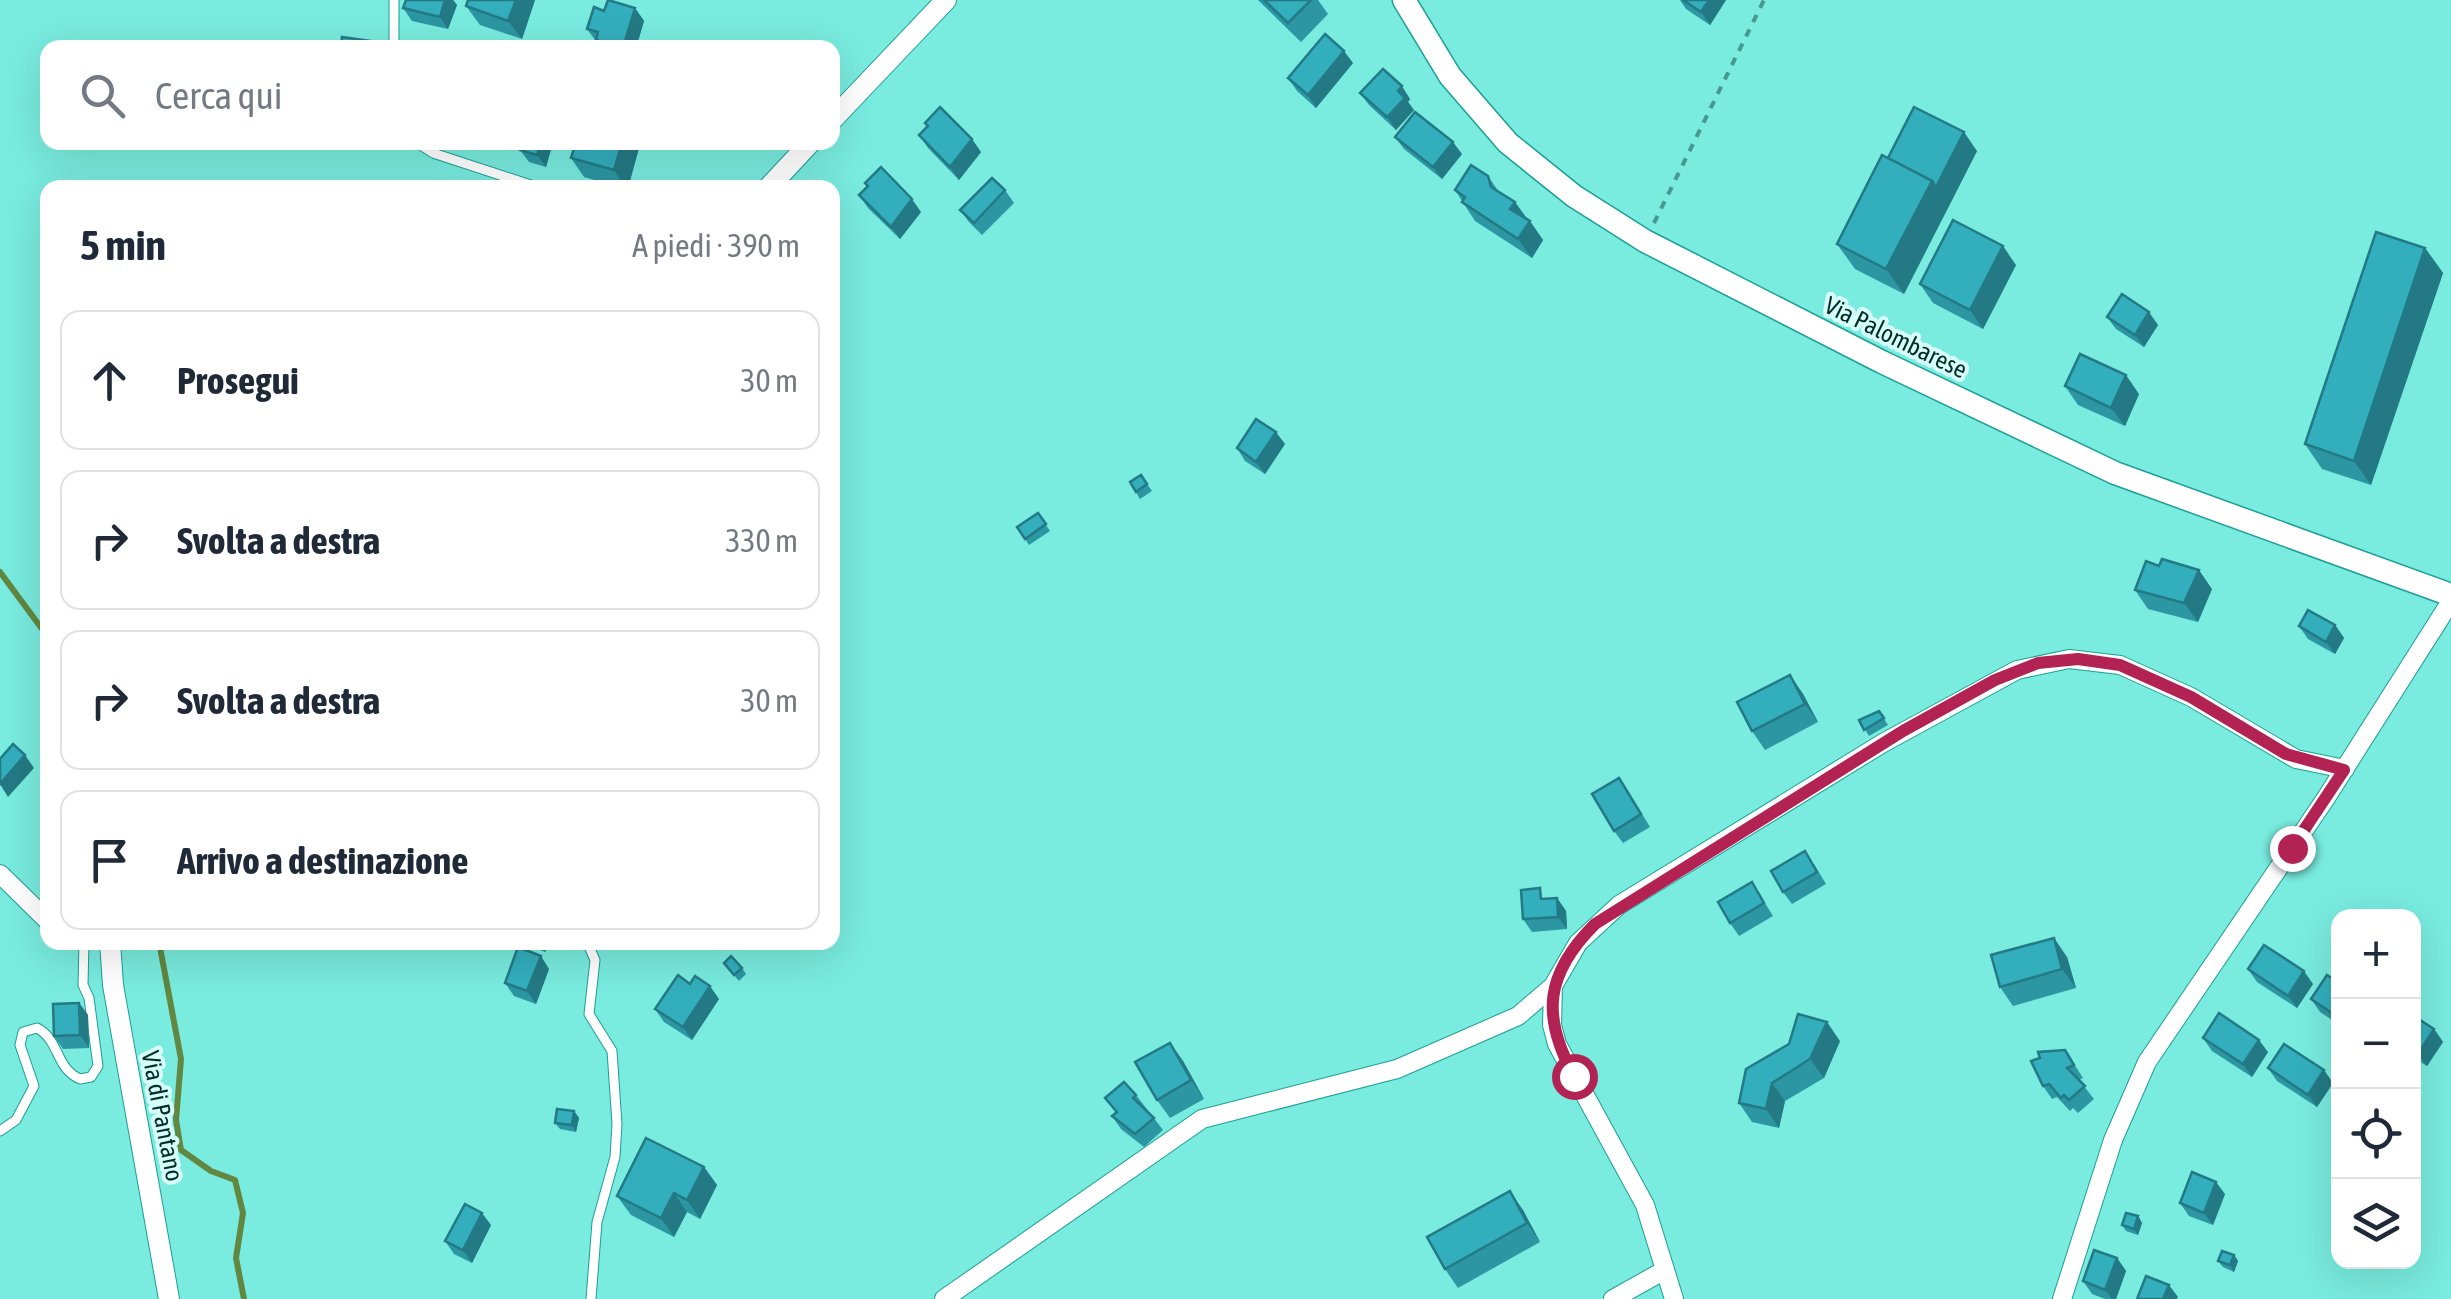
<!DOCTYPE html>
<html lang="it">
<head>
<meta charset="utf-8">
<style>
  body { margin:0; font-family:"Asap Condensed",sans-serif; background:#f6f6f7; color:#1f2937 }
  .controls { position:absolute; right:30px; bottom:30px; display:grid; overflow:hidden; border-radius:20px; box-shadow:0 10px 40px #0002 }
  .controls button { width:90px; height:90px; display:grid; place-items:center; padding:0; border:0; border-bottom:2px solid #e0e1e3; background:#fff; color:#1f2937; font:50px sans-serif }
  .stop { position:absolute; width:30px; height:30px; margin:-22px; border:8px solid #b22253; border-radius:50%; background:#fff }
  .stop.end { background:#b22253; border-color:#fff; box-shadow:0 2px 10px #0008 }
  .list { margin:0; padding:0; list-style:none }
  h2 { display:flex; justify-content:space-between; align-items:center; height:130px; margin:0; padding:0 40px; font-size:42px }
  h2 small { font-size:32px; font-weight:400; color:#747a83 }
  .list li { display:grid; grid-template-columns:65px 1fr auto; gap:30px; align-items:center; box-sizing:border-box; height:140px; margin:0 20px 20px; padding:0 20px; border:2px solid #e0e1e3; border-radius:20px }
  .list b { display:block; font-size:38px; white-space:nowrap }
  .list em { font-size:32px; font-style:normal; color:#747a83 }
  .icon { flex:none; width:55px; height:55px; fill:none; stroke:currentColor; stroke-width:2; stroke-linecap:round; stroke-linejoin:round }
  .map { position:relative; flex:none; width:2451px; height:1299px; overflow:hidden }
  .search { position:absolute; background:#fff; box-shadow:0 10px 40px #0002; left:40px; top:40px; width:800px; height:110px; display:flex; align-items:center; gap:25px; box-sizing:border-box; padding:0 35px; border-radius:20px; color:#747a83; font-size:38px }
  .panel { position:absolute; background:#fff; box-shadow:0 10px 40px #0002; left:40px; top:180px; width:800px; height:770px; border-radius:20px }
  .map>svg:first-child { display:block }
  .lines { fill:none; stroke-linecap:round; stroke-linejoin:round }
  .stream { stroke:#618741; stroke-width:6 }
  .service-casing { stroke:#1c9f96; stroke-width:11 }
  .minor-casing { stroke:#1c9f96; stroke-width:20 }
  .tertiary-casing { stroke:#1c9f96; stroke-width:22 }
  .secondary-casing { stroke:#1c9f96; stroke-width:25 }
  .path { stroke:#479890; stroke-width:4; stroke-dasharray:8 8; stroke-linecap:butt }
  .service { stroke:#fff; stroke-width:9 }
  .minor { stroke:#fff; stroke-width:18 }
  .tertiary { stroke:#fff; stroke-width:20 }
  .secondary { stroke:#fff; stroke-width:22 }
  .wall { fill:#2c96a3 }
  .shaded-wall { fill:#247a84 }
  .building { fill:#33aebd; stroke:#247a84; stroke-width:2.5 }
  .route { stroke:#b22253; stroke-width:12 }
  .labels { text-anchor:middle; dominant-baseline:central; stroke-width:8; stroke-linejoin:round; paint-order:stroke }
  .street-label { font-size:25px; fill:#052c29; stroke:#d6fff9 }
</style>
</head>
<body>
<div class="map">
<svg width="2451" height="1299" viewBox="0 0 2451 1299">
  <rect width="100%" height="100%" fill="#79ebdf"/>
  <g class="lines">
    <!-- stream -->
    <g class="stream">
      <polyline points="0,572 48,637"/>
      <polyline points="159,942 181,1059 176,1120 181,1150 211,1171 235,1180 243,1213 236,1258 244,1299"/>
    </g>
    <defs>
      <g id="service">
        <polyline points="394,48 394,0"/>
        <polyline points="416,142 433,153 540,188"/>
        <polyline points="587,942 595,960 589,1014 612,1051 617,1124 615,1157 597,1222 591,1299"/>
        <path d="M0,1131L16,1120L34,1086L20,1045L23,1032L37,1028C60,1040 55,1068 80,1079L91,1077L98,1066L89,998L83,985L84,942"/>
      </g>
      <g id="minor">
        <polyline points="0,874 48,921"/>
        <polyline points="1553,986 1552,1025 1557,1044 1645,1205 1674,1299"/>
        <polyline points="944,1299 1202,1119 1397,1069 1518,1016 1553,986 1578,943 1619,905 1883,743 2017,670 2069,659 2120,665 2191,697 2296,759 2345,769"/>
        <polyline points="1613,1299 1665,1270"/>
        <polyline points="2062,1299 2113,1140 2147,1062 2326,798 2451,601"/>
      </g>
      <g id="tertiary">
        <polyline points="832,120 946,0"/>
        <polyline points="768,188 811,142"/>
        <polyline points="110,942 113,985 169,1299"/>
      </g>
      <polyline id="secondary" points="1404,0 1450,76 1508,143 1574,196 1645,241 1882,362 2115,473 2451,595"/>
    </defs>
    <!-- service casing -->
    <use href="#service" class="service-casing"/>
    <!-- minor casing -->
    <use href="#minor" class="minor-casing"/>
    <!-- tertiary casing -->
    <use href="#tertiary" class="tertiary-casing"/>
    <!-- secondary casing -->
    <use href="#secondary" class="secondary-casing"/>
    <!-- path -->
    <polyline class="path" points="1654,223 1764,0"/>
    <!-- service -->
    <use href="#service" class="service"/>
    <!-- minor -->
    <use href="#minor" class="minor"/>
    <!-- tertiary -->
    <use href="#tertiary" class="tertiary"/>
    <!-- secondary -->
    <use href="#secondary" class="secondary"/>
  </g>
  <!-- wall -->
  <g class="wall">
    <polygon points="406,0 453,0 457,5 448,29 412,21 403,8"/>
    <polygon points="535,0 522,39 480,25 466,6"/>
    <polygon points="1258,0 1318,0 1328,14 1301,42"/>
    <polygon points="1680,0 1726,0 1710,25 1686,9"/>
    <polygon points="635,8 644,21 636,48 601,48 587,29 604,11"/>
    <polygon points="1353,63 1316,108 1297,91 1288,78"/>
    <polygon points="1360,93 1410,99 1408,102 1414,110 1396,130 1369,105"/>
    <polygon points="925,123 981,152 959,180 928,148 919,135 927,127"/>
    <polygon points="1395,137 1462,154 1442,179 1404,149"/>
    <polygon points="523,142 553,142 546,167 529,162 520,150"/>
    <polygon points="576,142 635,142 639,148 628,188 621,188 584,177 571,158"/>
    <polygon points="1977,151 1904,294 1855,269 1837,244 1888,158"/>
    <polygon points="1488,176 1499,192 1515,202 1543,240 1532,258 1475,221 1455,190"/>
    <polygon points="1005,190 1014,203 982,235 969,222 960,210"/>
    <polygon points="859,195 921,212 900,239 868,208"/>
    <polygon points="2425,248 2443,273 2371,485 2322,469 2305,444"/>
    <polygon points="2016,265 1983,329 1933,303 1920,284"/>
    <polygon points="2107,317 2158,325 2144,347 2116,329"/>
    <polygon points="2065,386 2139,394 2125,426 2078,405"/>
    <polygon points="1285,444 1265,474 1245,461 1237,448"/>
    <polygon points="1141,475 1152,491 1140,499 1130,482"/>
    <polygon points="1038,513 1050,531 1029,545 1017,527"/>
    <polygon points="2159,566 2212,589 2198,622 2148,609 2135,590"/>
    <polygon points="2335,625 2344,638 2335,654 2308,639 2299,626"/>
    <polygon points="1790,675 1803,694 1818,722 1765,750 1752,731"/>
    <polygon points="1879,711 1888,725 1869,736 1859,720"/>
    <polygon points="1628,791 1650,827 1623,843 1614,831"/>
    <polygon points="1814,864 1826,884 1792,904 1783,892"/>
    <polygon points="1752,882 1773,916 1739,936 1730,923"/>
    <polygon points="1557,898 1566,911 1567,929 1532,932 1523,919"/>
    <polygon points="522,942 549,942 545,952"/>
    <polygon points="2067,957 2076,988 2013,1006 2000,987"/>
    <polygon points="724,963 742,968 746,974 739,981"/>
    <polygon points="549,969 536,1004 514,996 505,983"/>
    <polygon points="2248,969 2313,984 2297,1008 2257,982"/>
    <polygon points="2338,982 2338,1024 2320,1012 2311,999"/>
    <polygon points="690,984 719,999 692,1040 664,1022 655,1009"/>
    <polygon points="79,1003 88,1015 89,1048 63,1049 54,1036"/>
    <polygon points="2414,1016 2434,1029 2443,1042 2427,1066 2414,1058"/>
    <polygon points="2203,1038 2268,1052 2252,1077 2212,1051"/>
    <polygon points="1840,1041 1824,1078 1785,1101 1779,1128 1752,1122 1739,1103"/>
    <polygon points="1170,1043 1183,1061 1204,1099 1170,1118 1157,1100"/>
    <polygon points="2065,1050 2083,1078 2079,1080 2094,1099 2078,1113 2073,1108 2070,1111 2057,1097 2052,1099 2043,1086"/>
    <polygon points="2268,1068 2333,1083 2317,1107 2277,1081"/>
    <polygon points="1136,1095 1163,1130 1144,1147 1121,1129 1112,1116 1116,1113 1105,1098"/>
    <polygon points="574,1111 579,1118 576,1132 560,1129 555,1123"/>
    <polygon points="704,1167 717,1185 700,1219 687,1212 674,1237 631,1215 617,1196"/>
    <polygon points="2225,1194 2213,1225 2189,1216 2180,1203"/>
    <polygon points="1523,1210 1540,1242 1458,1288 1445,1269"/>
    <polygon points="2138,1216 2142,1223 2138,1235 2126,1231 2122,1225"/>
    <polygon points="491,1225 472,1263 454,1254 445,1241"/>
    <polygon points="2234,1255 2238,1261 2234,1272 2223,1267 2218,1261"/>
    <polygon points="2117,1258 2126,1271 2116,1299 2105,1299 2092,1294 2083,1281"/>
  </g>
  <!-- shaded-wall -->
  <g class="shaded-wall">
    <polygon points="445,0 453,0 457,5 448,29 440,17"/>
    <polygon points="516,0 535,0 522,39 508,21"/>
    <polygon points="1709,0 1726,0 1710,25 1701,12"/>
    <polygon points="635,8 644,21 636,48 623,48"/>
    <polygon points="1344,51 1353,63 1316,108 1308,95"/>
    <polygon points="1402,86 1410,99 1408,102 1414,110 1396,130 1387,117 1398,91"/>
    <polygon points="1964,132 1977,151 1904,294 1886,269 1932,181"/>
    <polygon points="972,139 981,152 959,180 950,167"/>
    <polygon points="541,142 553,142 546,167 537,155"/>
    <polygon points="622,142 635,142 639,148 628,188 626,188 614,170"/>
    <polygon points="1453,142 1462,154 1442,179 1433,167"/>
    <polygon points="912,199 921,212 900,239 891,227"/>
    <polygon points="1515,202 1528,221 1510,209"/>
    <polygon points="1530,221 1543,240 1532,258 1518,239"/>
    <polygon points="2003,246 2016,265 1983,329 1970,310"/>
    <polygon points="2425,248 2443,273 2371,485 2354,461"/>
    <polygon points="2149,312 2158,325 2144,347 2135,335"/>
    <polygon points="2126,375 2139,394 2125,426 2111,408"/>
    <polygon points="1276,432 1285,444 1265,474 1256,462"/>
    <polygon points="2199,570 2212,589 2198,622 2184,603"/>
    <polygon points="2335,625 2344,638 2335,654 2326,642"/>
    <polygon points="1790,675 1803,694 1818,722 1805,704"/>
    <polygon points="25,755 34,768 8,797 0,784"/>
    <polygon points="1557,898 1566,911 1567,929 1558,917"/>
    <polygon points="2054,938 2067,957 2076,988 2062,969"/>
    <polygon points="538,942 549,942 545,952"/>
    <polygon points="541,956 549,969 536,1004 527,991"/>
    <polygon points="2304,971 2313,984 2297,1008 2288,996"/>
    <polygon points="710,986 719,999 692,1040 683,1027"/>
    <polygon points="79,1003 88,1015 89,1048 80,1035"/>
    <polygon points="1827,1022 1840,1041 1824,1078 1810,1059"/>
    <polygon points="2434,1029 2443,1042 2427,1066 2418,1054"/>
    <polygon points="2259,1040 2268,1052 2252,1077 2243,1064"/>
    <polygon points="1170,1043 1183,1061 1204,1099 1191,1080"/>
    <polygon points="2324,1070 2333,1083 2317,1107 2308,1095"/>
    <polygon points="1772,1083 1785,1101 1779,1128 1766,1109"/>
    <polygon points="574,1111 579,1118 576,1132 572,1125"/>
    <polygon points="704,1167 717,1185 700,1219 687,1200"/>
    <polygon points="2216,1182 2225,1194 2213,1225 2204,1213"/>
    <polygon points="1510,1191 1523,1210 1540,1242 1527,1223"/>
    <polygon points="674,1193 687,1212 674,1237 661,1218"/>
    <polygon points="482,1213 491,1225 472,1263 463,1250"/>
    <polygon points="2138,1216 2142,1223 2138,1235 2134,1229"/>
    <polygon points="2234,1255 2238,1261 2234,1272 2230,1265"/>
    <polygon points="2117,1258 2126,1271 2116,1299 2112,1299 2105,1290"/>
    <polygon points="2169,1285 2178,1297 2177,1299 2163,1299"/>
  </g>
  <!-- building -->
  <g class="building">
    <polygon points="406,0 445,0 440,17 403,8"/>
    <polygon points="468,0 516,0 508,21 466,6"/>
    <polygon points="608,0 635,8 623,48 596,40 598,32 587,29 594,7 604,11"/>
    <polygon points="1264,0 1311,0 1288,23"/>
    <polygon points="1683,0 1709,0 1701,12"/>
    <polygon points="1325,34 1344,51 1308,95 1288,78"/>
    <polygon points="342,37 371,41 370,48 341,48"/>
    <polygon points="1383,69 1402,86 1398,91 1405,98 1387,117 1360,93"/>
    <polygon points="940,107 972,139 950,167 919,135 928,126 925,123"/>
    <polygon points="1914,107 1964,132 1936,187 1932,181 1888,158"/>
    <polygon points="1415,112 1453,142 1433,167 1395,137"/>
    <polygon points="523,142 541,142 537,155 520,150"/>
    <polygon points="576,142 622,142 614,170 571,158"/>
    <polygon points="1882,155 1932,181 1886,269 1837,244"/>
    <polygon points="1471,165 1488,176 1491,187 1515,202 1510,209 1530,221 1518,239 1462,202 1465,197 1455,190"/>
    <polygon points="881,167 912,199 891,227 859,195 868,186 865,183"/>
    <polygon points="992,178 1005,190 974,223 960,210"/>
    <polygon points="1953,220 2003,246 1970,310 1920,284"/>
    <polygon points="2376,232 2425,248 2354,461 2305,444"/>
    <polygon points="2122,294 2149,312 2135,335 2107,317"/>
    <polygon points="2080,354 2126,375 2111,408 2065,386"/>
    <polygon points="1256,419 1276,432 1256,462 1237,448"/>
    <polygon points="1141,475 1147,484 1136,492 1130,482"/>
    <polygon points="1038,513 1046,524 1025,539 1017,527"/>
    <polygon points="2162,559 2199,570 2184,603 2135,590 2146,561 2159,566"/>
    <polygon points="2308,610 2335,625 2326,642 2299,626"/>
    <polygon points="1790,675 1805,704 1752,731 1737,702"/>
    <polygon points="1879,711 1884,718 1864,730 1859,720"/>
    <polygon points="13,744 25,755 0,784 0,759"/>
    <polygon points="1619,778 1641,814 1614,831 1592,794"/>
    <polygon points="1805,851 1817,872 1783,892 1771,871"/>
    <polygon points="1752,882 1764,903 1730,923 1718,902"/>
    <polygon points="1540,888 1541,899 1557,898 1558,917 1523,919 1521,890"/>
    <polygon points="2054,938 2062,969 2000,987 1991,955"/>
    <polygon points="2264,945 2304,971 2288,996 2248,969"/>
    <polygon points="518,947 541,956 527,991 505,983"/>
    <polygon points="731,956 742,968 734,975 724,963"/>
    <polygon points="678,975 690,984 695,976 710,986 683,1027 655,1009"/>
    <polygon points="2327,975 2338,982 2338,1017 2311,999"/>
    <polygon points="79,1003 80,1035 54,1036 53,1004"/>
    <polygon points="2219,1013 2259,1040 2243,1064 2203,1038"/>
    <polygon points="1798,1014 1827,1022 1810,1059 1772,1083 1766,1109 1739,1103 1746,1069 1789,1044"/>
    <polygon points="2414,1016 2434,1029 2418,1054 2414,1051"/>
    <polygon points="1170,1043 1191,1080 1157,1100 1135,1062"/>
    <polygon points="2284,1044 2324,1070 2308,1095 2268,1068"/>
    <polygon points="2065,1050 2074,1065 2067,1068 2085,1086 2069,1100 2064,1095 2061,1098 2049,1084 2043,1086 2031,1061 2040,1058 2038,1052"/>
    <polygon points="1124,1082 1136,1095 1133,1098 1154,1118 1135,1134 1112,1116 1117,1112 1105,1098"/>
    <polygon points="2338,1089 2338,1101 2333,1097"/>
    <polygon points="557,1109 574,1111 572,1125 555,1123"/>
    <polygon points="646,1138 704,1167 687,1200 674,1193 661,1218 617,1196"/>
    <polygon points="2192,1172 2216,1182 2204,1213 2180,1203"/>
    <polygon points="1510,1191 1527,1223 1445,1269 1427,1237"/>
    <polygon points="465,1204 482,1213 463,1250 445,1241"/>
    <polygon points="2126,1213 2138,1216 2134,1229 2122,1225"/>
    <polygon points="2094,1250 2117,1258 2105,1290 2083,1281"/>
    <polygon points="2222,1251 2234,1255 2230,1265 2218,1261"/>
    <polygon points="2146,1276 2169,1285 2163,1299 2137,1299"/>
  </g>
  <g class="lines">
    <!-- route -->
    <path class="route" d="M1574,1076C1541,1016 1545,974 1595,924L1903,731L1995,680L2038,663L2078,659L2120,665L2191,697L2286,754L2344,770L2292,848"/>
  </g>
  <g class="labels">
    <!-- street labels -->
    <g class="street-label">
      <text transform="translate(1896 337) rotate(26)">Via Palombarese</text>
      <text transform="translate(163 1116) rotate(79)">Via di Pantano</text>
    </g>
  </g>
</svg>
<div class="controls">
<button>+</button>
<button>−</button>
<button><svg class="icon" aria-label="locate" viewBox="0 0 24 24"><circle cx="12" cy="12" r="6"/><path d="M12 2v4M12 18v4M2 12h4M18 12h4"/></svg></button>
<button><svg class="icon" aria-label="layers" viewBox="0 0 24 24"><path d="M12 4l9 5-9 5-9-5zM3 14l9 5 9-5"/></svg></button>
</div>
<div class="stop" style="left:1574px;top:1076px"></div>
<div class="stop end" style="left:2292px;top:848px"></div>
<div class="search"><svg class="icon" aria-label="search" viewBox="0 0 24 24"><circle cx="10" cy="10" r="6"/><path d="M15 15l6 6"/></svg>Cerca qui</div>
<section class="panel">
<h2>5 min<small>A piedi · 390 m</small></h2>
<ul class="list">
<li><svg class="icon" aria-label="ahead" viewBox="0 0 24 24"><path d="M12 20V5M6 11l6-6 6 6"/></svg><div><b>Prosegui</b></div><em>30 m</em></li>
<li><svg class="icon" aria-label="right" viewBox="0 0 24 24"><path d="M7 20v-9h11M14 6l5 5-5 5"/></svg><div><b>Svolta a destra</b></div><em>330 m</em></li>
<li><svg class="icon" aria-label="right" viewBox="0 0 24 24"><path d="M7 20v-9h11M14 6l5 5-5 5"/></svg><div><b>Svolta a destra</b></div><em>30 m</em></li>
<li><svg class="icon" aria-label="arrive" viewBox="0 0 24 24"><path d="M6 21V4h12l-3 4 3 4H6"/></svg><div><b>Arrivo a destinazione</b></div></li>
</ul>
</section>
</div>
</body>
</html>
